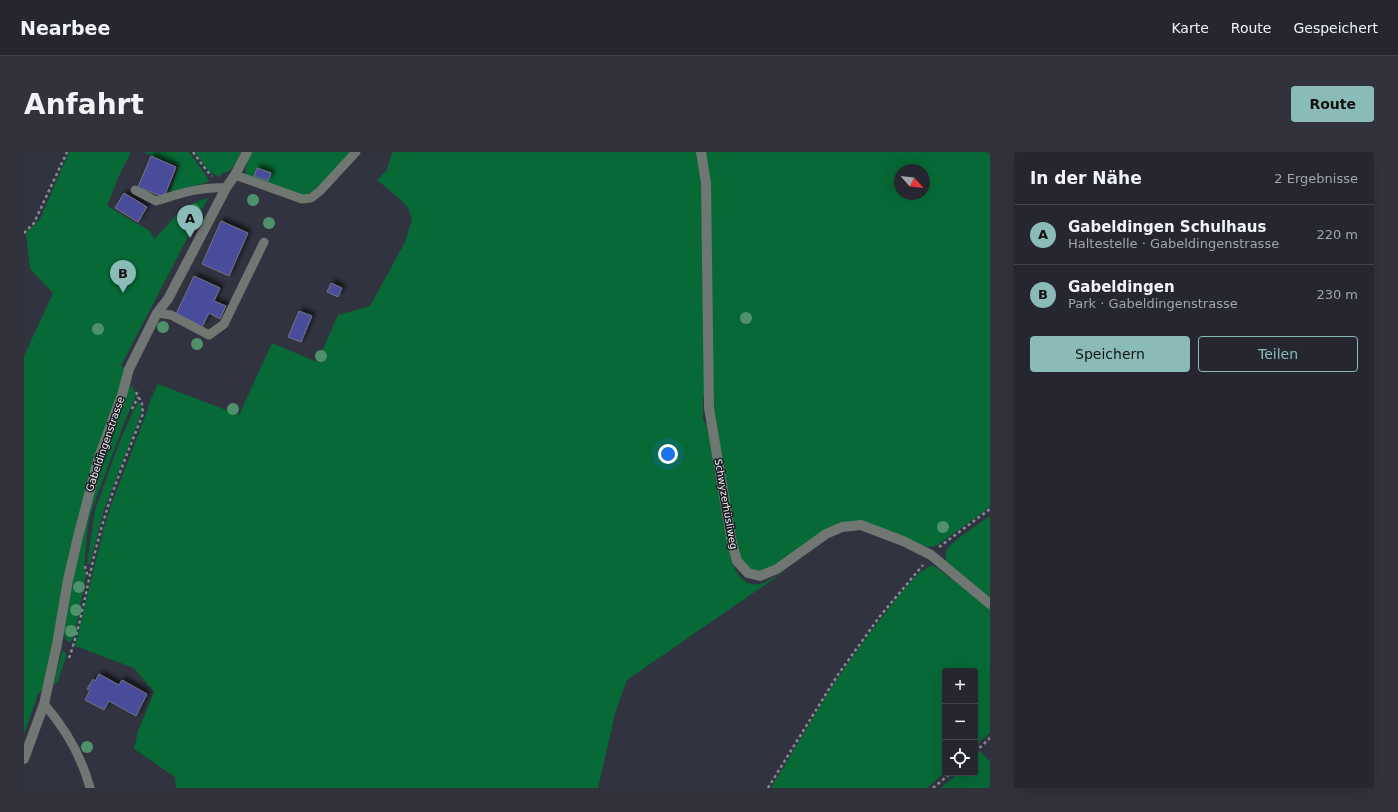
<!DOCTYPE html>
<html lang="de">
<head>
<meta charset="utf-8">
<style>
  body { margin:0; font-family:"DejaVu Sans",sans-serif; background:#31323c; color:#f1f3f6 }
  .controls { position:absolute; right:12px; bottom:12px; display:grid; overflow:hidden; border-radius:4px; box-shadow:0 4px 16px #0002 }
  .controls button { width:36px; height:36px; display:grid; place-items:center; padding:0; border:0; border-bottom:1px solid #42434c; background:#252630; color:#f1f3f6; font:20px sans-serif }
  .compass { position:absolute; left:870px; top:12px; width:36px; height:36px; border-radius:50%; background:#252630; box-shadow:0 4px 16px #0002; rotate:117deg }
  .you { position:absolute; left:644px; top:302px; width:14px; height:14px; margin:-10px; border:3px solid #fff; border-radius:50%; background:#1a73e8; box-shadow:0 0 0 6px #1a73e833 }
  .badge { display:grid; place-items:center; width:26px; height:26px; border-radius:50%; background:#8bbbb9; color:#111; font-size:13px; font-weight:700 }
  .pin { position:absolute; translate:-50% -33px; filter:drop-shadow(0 1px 2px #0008) }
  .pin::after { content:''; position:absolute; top:21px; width:14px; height:12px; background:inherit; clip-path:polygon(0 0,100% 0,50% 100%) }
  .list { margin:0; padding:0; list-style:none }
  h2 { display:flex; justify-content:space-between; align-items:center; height:52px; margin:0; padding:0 16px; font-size:17px }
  h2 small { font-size:13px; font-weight:400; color:#a3a5ab }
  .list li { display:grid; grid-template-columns:26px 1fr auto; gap:12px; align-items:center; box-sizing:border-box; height:60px; padding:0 16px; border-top:1px solid #42434c }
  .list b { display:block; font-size:15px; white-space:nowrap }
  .list p { margin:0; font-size:13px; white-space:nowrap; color:#a3a5ab }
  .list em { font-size:13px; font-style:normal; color:#a3a5ab }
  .actions { display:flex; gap:8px; padding:12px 16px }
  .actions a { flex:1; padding:9px 0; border:1px solid #8bbbb9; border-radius:4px; text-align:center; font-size:14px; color:#8bbbb9 }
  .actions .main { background:#8bbbb9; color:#111 }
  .icon { flex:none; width:22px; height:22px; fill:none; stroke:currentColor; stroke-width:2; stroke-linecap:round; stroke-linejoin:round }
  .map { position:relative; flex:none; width:966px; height:636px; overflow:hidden; border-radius:4px }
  header { display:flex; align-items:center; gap:24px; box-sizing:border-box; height:56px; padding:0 20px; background:#252630; border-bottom:1px solid #42434c }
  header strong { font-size:19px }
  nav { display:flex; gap:22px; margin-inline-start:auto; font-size:14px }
  .intro { display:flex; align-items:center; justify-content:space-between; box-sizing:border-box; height:96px; padding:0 24px }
  h1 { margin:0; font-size:28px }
  .button { padding:10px 18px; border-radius:4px; background:#8bbbb9; color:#111; font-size:14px; font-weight:700 }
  main { display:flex; gap:24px; padding:0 24px }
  aside { flex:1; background:#252630; border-radius:4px; box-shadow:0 4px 16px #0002 }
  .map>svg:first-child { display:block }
  .green { fill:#076935; fill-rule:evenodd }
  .building { fill:#494c9b; stroke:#717382; filter:url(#shadow) }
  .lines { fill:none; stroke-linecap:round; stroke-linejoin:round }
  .path { stroke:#888994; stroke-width:2.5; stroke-dasharray:3 3; stroke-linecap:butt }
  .lane { stroke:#707671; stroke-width:9 }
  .street { stroke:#707671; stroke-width:10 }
  .tree { fill:#4f916b }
  .labels { text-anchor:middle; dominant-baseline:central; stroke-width:3; stroke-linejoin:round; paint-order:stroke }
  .street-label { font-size:10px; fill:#f2f3fc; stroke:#1a1b21 }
</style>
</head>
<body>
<header>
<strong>Nearbee</strong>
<nav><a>Karte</a><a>Route</a><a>Gespeichert</a></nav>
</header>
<div class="intro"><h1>Anfahrt</h1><a class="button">Route</a></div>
<main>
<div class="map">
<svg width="966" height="636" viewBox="0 0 966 636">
  <defs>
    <filter id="shadow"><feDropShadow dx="3.5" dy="-3.5" stdDeviation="2" flood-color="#0009"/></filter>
  </defs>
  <rect width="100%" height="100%" fill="#313340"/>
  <!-- green -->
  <g class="green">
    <path d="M45,0H107L94,26L83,54L126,79L130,87C150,68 155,54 184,46L97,214L100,216C90,260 72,301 60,344C42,407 32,473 19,537L14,542L0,582V204L29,141L6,117L2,81L16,67Z"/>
    <polygon points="119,0 165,0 182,23 185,30 146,40 155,14"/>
    <path d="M171,0H217C213,8 209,21 198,21L196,25L185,20Z"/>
    <polygon points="227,0 330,0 306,24 287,41 278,43 229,26 222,22 221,17"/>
    <path d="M368,0H673L678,29L681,238L679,247V267L683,275L692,320L706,403C710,418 719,438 739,431C748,428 756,421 764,417L603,528L592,558L574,636H152L151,625L110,597L114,579L130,540L110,516L51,494L79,379L87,353L122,262L126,249L134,232L215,263L248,191L293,210L314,163L346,154L381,90L388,67L384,56L376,47L353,28L363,18Z"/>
    <path d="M680,0H966V355L914,393L906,395L899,394L829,371C813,380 743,426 728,419C720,415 717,407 714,400L690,260ZM876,18H900V42H876Z"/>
    <polygon points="104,233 105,237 108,233 112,244 101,269 69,354 64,373 60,415 62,424 53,471 49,486 46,491 42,488 39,479 50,421 80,302"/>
    <polygon points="114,249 118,256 117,262 80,358 66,412 63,412 71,358 97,286"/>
    <path d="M966,364V448L922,411C922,406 921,402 923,398C926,390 958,370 966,364Z"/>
    <polygon points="908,413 912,415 966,457 966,581 951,594 951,519 921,519 921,620 903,636 747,636 810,531 845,482 876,442 895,421"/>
    <polygon points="38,499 41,500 42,502 42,505 34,529 30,534 30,530"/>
    <polygon points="956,599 966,610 966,636 917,636 934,621 951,621 951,605"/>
  </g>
  <!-- building -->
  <g class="building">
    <polygon points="127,4 152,15 140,45 114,35"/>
    <polygon points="233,16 247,21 244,29 230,24"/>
    <polygon points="100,41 123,55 114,70 91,56"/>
    <polygon points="197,69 224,81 205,124 178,112"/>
    <polygon points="170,124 196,136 190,149 202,154 196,167 185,161 178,175 152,162"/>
    <polygon points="307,131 318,136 314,145 303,140"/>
    <polygon points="275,159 288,164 277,190 264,185"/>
    <polygon points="75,522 95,533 98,528 123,542 112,564 85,549 80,558 61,548 66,538 63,537 69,527 71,529"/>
  </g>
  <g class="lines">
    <!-- path -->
    <g class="path">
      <polyline points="169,0 183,19 188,24"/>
      <polyline points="0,81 10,71 43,0"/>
      <polyline points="108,257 114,245"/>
      <polyline points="915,395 966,357"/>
      <polyline points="61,414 64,425"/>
      <path d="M45,506C59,466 64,425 75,385C86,343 103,302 119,262L118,252L112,240"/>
      <polyline points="951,600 966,586"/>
      <polyline points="744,636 813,524 856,464 899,413"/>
      <polyline points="909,636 927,621"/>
    </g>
    <!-- lane -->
    <g class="lane">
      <polyline points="211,23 278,47 287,46 296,39 332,0"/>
      <path d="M111,38L132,49C155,42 178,34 202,36"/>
      <polyline points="133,161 147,163 185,183 200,172 240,90"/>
      <path d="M20,552C41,576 58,606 66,636"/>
    </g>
    <!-- street -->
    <g class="street">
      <polyline points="677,0 682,31 685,256 708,391 713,409 724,421 736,424 753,417 802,382 818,375 837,373 879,389 907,403 966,452"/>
      <polyline points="0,607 20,552 33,492 44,428 54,385 74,308 98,243 105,217 133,161 144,147 202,36 211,23 223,0"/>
    </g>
  </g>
  <!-- trees -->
  <g class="tree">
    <circle cx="229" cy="48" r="6"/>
    <circle cx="170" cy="58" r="6"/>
    <circle cx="245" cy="71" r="6"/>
    <circle cx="722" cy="166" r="6"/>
    <circle cx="139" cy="175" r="6"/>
    <circle cx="74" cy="177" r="6"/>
    <circle cx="173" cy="192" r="6"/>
    <circle cx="297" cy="204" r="6"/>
    <circle cx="209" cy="257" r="6"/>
    <circle cx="919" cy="375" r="6"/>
    <circle cx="55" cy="435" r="6"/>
    <circle cx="52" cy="458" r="6"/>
    <circle cx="47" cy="479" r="6"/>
    <circle cx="63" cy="595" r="6"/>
  </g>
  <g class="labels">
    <!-- street labels -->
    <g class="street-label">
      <text transform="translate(81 292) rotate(-71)">Gabeldingenstrasse</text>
      <text transform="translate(702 352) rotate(80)">Schwyzerhüsliweg</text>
    </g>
  </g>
</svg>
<div class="controls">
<button>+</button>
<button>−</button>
<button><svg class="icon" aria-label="locate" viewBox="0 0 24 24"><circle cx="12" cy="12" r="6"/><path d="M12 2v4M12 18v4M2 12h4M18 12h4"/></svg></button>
</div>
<svg class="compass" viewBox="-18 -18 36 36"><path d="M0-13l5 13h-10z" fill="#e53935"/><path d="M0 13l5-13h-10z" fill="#a3a5ab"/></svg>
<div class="you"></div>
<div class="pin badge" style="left:166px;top:86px">A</div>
<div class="pin badge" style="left:99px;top:141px">B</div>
</div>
<aside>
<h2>In der Nähe<small>2 Ergebnisse</small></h2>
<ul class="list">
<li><span class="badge">A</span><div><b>Gabeldingen Schulhaus</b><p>Haltestelle · Gabeldingenstrasse</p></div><em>220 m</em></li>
<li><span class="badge">B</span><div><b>Gabeldingen</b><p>Park · Gabeldingenstrasse</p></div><em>230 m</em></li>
</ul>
<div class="actions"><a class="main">Speichern</a><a>Teilen</a></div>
</aside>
</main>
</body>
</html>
